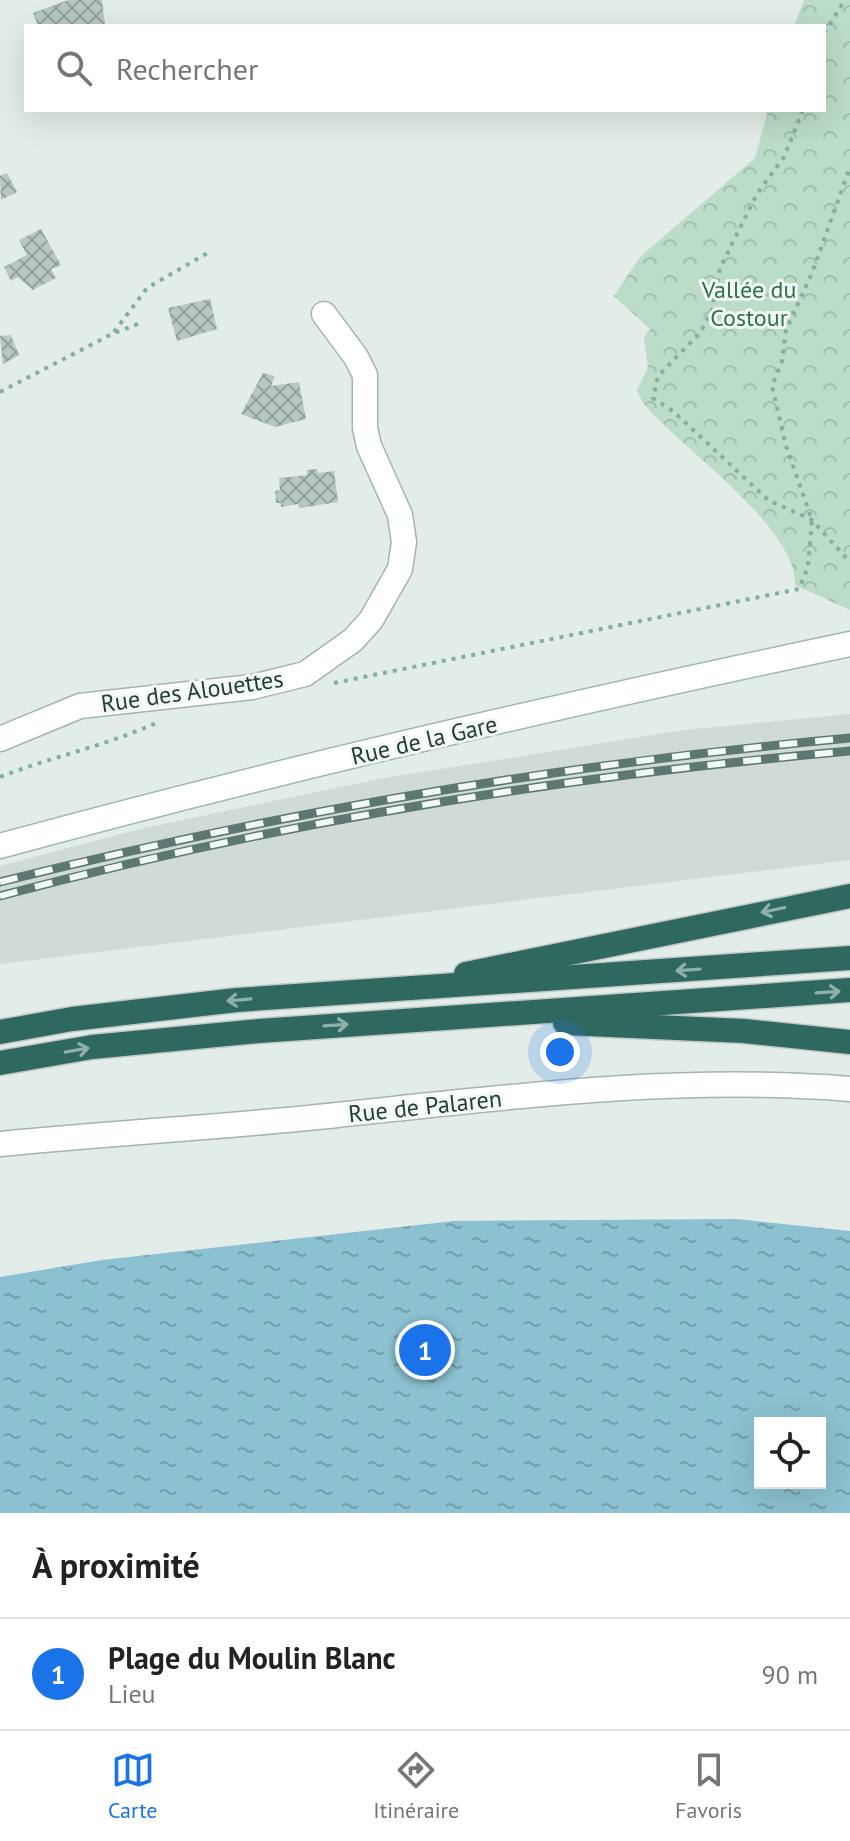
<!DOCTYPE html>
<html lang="fr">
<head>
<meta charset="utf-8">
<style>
  body { margin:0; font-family:"PT Sans",sans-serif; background:#f2f2f2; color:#222 }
  .controls { position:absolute; right:24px; bottom:24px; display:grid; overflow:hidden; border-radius:0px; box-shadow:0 8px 32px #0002 }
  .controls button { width:72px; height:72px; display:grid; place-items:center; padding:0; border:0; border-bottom:2px solid #e0e0e0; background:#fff; color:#222; font:40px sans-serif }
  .you { position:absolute; left:560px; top:1052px; width:28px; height:28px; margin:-20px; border:6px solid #fff; border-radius:50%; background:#1a73e8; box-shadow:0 0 0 12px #1a73e833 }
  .badge { display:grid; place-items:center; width:52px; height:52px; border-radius:50%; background:#1a73e8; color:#fff; font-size:26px; font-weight:700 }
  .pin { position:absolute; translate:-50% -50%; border:4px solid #fff; box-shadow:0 2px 8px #0006 }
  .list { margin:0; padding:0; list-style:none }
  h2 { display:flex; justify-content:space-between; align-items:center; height:104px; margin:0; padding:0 32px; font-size:34px }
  h2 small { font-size:26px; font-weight:400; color:#767676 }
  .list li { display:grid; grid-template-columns:52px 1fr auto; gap:24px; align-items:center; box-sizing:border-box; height:112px; padding:0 32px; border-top:2px solid #e0e0e0 }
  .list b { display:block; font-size:30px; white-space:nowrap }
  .list p { margin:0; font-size:26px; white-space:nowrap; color:#767676 }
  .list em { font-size:26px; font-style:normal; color:#767676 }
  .icon { flex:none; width:44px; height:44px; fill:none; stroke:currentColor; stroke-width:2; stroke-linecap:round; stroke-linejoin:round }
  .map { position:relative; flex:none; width:850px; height:1513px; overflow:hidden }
  .search { position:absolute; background:#fff; box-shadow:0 8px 32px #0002; left:24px; right:24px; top:24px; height:88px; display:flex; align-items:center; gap:20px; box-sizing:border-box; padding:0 28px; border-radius:0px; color:#767676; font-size:30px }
  .sheet { height:216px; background:#fff }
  nav { display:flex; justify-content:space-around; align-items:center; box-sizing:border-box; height:112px; border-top:2px solid #e0e0e0; background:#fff; font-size:22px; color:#767676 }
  nav a { display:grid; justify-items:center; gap:4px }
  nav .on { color:#1a73e8 }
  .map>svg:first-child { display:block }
  .built { fill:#d0dbd7 }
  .forest { fill:url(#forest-crowns) }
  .water { fill:url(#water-ripples); fill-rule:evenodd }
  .building { fill:url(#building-cross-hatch) }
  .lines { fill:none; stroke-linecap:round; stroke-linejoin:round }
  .street-casing { stroke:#a5b4af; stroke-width:27 }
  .secondary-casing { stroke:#a0b7b0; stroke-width:27 }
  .highway-casing { stroke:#c1c8c7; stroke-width:27 }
  .path { stroke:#83afa3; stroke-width:4; stroke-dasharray:4 6; stroke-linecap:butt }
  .street { stroke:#fff; stroke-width:24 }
  .secondary { stroke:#fff; stroke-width:24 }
  .highway { stroke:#2f685f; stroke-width:24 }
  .rail-casing { stroke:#5d7872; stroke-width:9 }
  .rail { stroke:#f2f8f5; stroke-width:6; stroke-dasharray:18; stroke-linecap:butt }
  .oneway { stroke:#90b0aa }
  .labels { text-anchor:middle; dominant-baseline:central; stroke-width:6; stroke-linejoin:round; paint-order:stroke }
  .park-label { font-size:24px; fill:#2d724b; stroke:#f2f8f5 }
  .street-label { font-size:24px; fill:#223c36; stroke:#f2f8f5 }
</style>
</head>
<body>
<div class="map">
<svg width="850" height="1513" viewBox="0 0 850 1513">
  <defs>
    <pattern id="forest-crowns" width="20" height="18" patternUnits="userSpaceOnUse" patternTransform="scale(2)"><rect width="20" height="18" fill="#bbdcc6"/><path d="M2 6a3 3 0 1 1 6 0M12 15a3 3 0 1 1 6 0" fill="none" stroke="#a0beab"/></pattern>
    <pattern id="water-ripples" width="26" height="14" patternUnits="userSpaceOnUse" patternTransform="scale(2)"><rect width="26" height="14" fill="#8bc1d0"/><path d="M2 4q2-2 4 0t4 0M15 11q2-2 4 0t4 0" fill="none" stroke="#719eaa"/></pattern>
    <pattern id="building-cross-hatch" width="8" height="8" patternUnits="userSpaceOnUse" patternTransform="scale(2)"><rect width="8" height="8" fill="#b7c6c1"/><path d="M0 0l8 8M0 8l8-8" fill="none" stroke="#94a29e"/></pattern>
  </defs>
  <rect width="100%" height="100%" fill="#e2ece8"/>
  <!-- built -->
  <polygon class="built" points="850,714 850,860 0,964 0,866 144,828 379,779 684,730"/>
  <!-- forest -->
  <path class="forest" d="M804,0H850V610L795,585C797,526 679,447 643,403L637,390L648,367L644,338L650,329L614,296L640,257L755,158L768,110H824V26H794Z"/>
  <!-- water -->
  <path class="water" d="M736,1219L850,1231V1513H0V1277L102,1260L454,1221ZM760,1423H820V1483H760Z"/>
  <!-- building -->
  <g class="building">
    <polygon points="68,0 102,0 105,25 38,26 33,13"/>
    <polygon points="7,173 17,192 1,200 0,176"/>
    <polygon points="41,229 61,265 51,269 56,278 33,290 18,277 11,281 4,267 27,255 19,240"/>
    <polygon points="210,299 217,329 177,341 168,308"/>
    <polygon points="11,335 19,355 3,364 0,336"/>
    <polygon points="263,373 275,376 271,386 299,382 306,419 275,427 241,414"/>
    <polygon points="317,469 318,473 334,471 338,502 300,508 298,504 281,507 281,503 276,503 275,491 280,490 279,478 307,475 307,470"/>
  </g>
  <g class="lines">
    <defs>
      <g id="street">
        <polyline points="0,739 80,706 252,687 305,674 353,640 371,620 400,569 404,542 400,515 369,446 365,428 365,375 356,357 324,314"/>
        <path d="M0,1144C112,1133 225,1127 337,1115C508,1097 678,1075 850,1089"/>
      </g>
      <path id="secondary" d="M0,846C281,769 565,704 850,644"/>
      <g id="highway">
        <polyline points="466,974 850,896"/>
        <polyline points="565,1023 744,1031 850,1042"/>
        <polyline points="0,1032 72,1019 237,1000 850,958"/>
        <polyline points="0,1063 92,1047 259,1031 850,990"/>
      </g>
    </defs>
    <!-- street casing -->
    <use href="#street" class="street-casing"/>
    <!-- secondary casing -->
    <use href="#secondary" class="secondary-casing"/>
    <!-- highway casing -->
    <use href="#highway" class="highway-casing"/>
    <!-- path -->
    <g class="path">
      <polyline points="824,33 845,0"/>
      <polyline points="803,110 784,157 757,194 720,268 712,310 700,333 658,376 653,398 673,411 768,500 812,520 850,562"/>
      <polyline points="114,332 147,288 211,251"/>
      <polyline points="0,392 112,334 143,322"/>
      <polyline points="334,683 799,589 808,567 812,520 786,446 772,386 782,361 786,330 812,273 850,167"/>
      <path d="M0,777C51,757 105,746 156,723"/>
    </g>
    <!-- street -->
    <use href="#street" class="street"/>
    <!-- secondary -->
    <use href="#secondary" class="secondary"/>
    <!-- highway -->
    <use href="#highway" class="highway"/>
    <defs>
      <g id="rail">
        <path d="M0,882C280,812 563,764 850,738"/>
        <path d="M0,896C278,822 564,776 850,751"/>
      </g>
    </defs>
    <!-- rail casing -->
    <use href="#rail" class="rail-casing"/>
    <!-- rail -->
    <use href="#rail" class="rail"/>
  </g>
  <!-- one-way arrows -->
  <defs><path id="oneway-shaft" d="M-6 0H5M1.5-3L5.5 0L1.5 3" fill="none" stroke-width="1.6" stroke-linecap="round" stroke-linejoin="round" transform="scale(2)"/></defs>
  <g class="oneway">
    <use href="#oneway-shaft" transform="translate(773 910) rotate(168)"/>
    <use href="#oneway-shaft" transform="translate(688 970) rotate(176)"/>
    <use href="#oneway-shaft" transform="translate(828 992) rotate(-4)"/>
    <use href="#oneway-shaft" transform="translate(239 1000) rotate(175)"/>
    <use href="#oneway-shaft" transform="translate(336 1025) rotate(-4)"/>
    <use href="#oneway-shaft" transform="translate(77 1050) rotate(-10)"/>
  </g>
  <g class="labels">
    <!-- park labels -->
    <g class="park-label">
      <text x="749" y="289">Vallée du<tspan x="749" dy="28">Costour</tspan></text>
    </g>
    <!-- street labels -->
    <g class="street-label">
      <text transform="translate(192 691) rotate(-8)">Rue des Alouettes</text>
      <text transform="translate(424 740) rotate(-13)">Rue de la Gare</text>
      <text transform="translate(425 1106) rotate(-6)">Rue de Palaren</text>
    </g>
  </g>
</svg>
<div class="controls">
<button><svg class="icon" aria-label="locate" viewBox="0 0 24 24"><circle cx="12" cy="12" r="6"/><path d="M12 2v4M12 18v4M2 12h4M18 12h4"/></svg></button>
</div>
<div class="you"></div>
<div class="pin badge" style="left:425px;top:1350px">1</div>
<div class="search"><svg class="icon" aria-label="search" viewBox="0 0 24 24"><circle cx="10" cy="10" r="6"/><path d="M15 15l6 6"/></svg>Rechercher</div>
</div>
<section class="sheet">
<h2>À proximité<small></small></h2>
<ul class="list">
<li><span class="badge">1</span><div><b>Plage du Moulin Blanc</b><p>Lieu</p></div><em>90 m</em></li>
</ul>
</section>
<nav>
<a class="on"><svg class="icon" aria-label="map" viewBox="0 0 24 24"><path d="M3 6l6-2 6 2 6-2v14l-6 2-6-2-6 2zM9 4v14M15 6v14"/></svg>Carte</a>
<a><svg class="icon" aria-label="directions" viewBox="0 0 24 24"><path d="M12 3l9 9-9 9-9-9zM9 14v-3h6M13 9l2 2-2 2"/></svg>Itinéraire</a>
<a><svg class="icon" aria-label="saved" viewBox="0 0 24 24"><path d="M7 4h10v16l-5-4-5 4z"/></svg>Favoris</a>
</nav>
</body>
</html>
